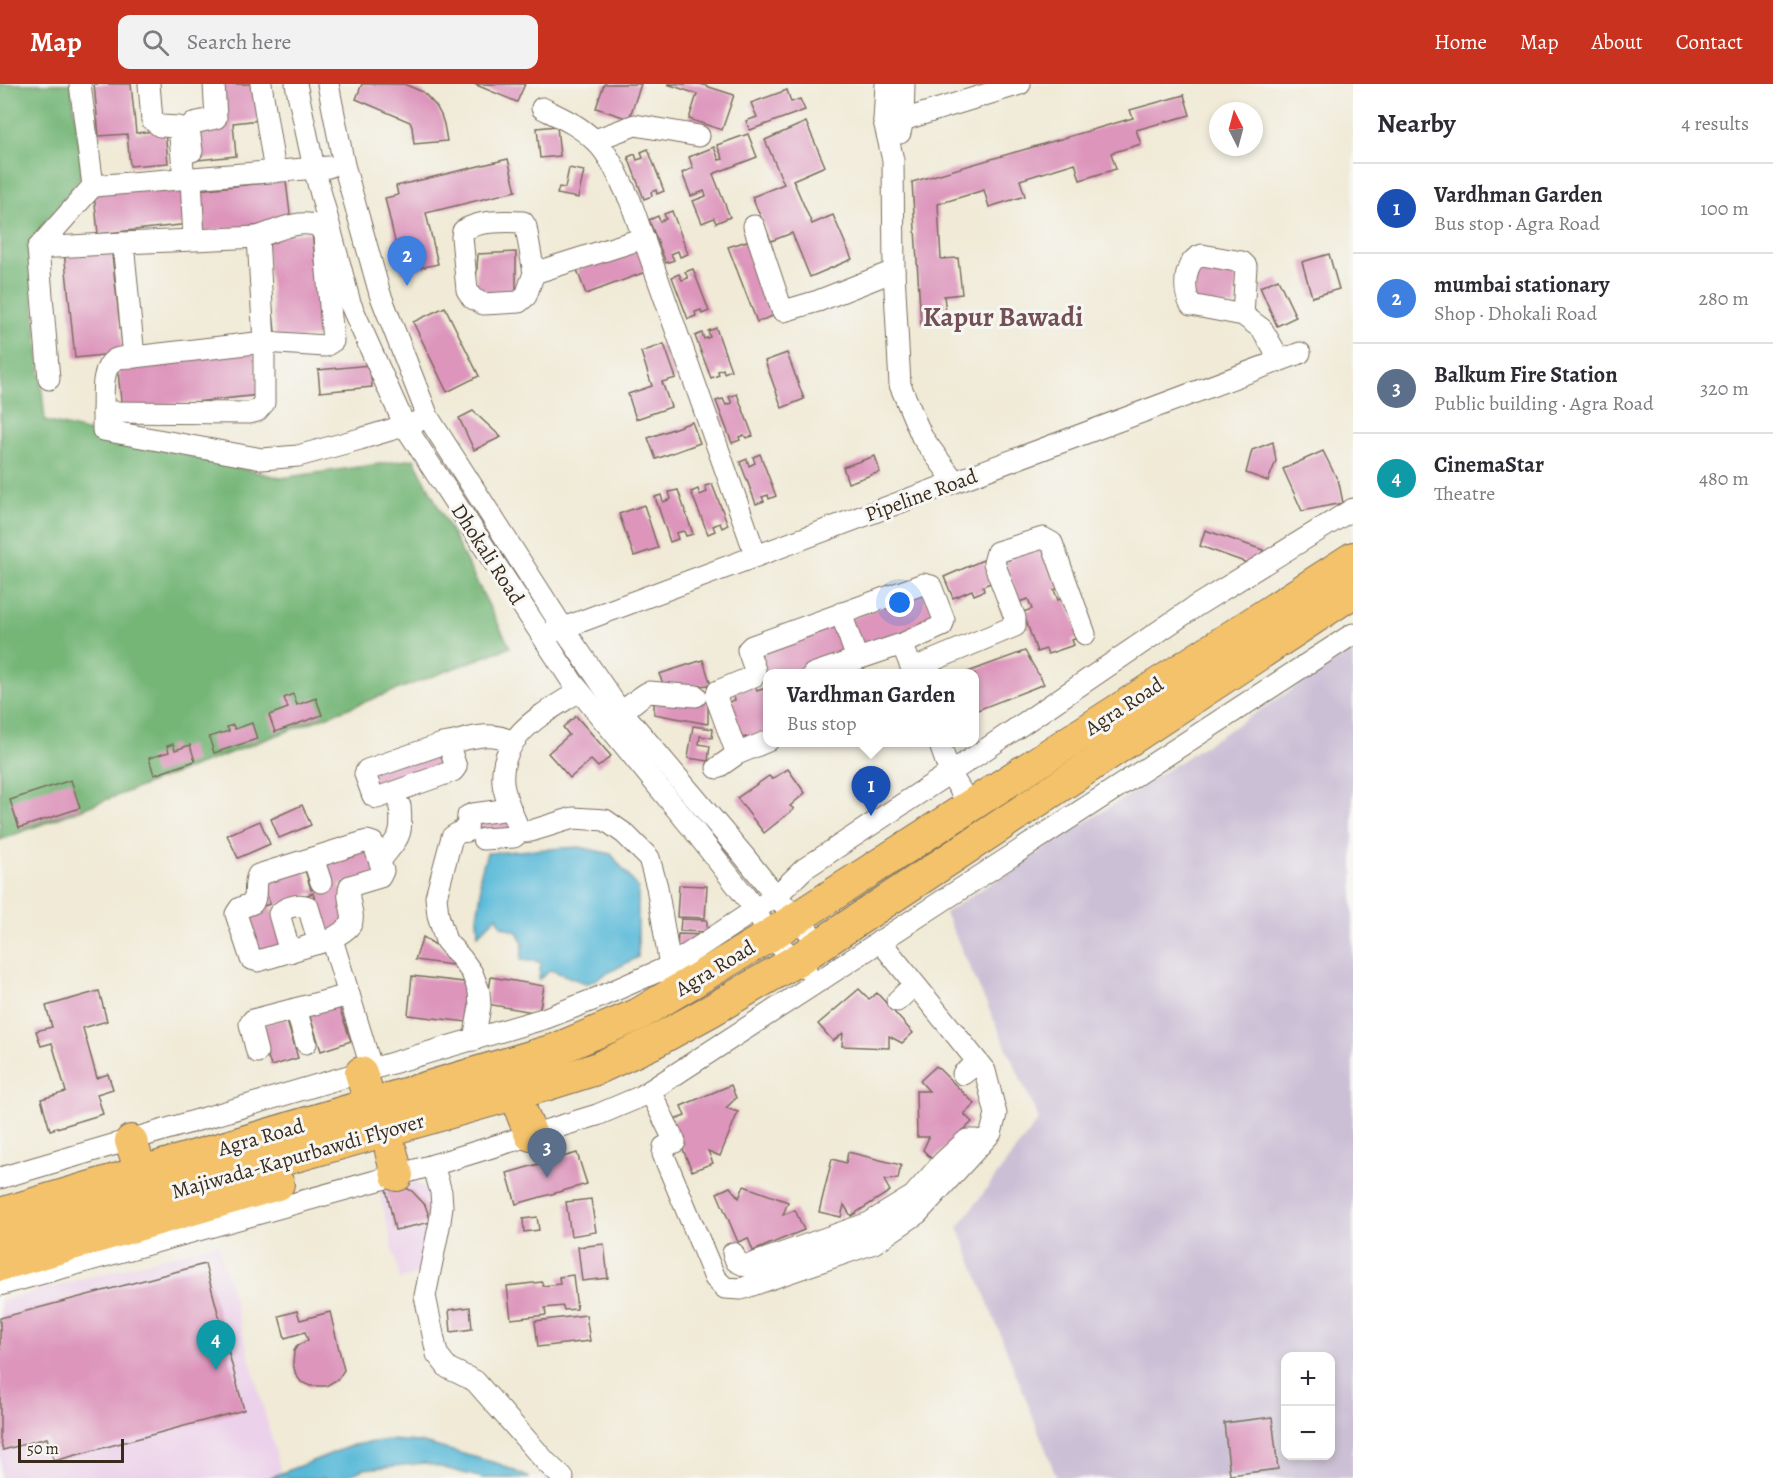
<!DOCTYPE html>
<html lang="en">
<head>
<meta charset="utf-8">
<style>
  body { margin:0; font-family:Alegreya,serif; background:#f2f2f3; color:#2b2b33 }
  .controls { position:absolute; right:18px; bottom:18px; display:grid; overflow:hidden; border-radius:12px; box-shadow:0 3px 9px #0003 }
  .controls button { width:54px; height:54px; display:grid; place-items:center; padding:0; border:0; border-bottom:2px solid #e1e1e2; background:#fff; color:#2b2b33; font:30px sans-serif }
  .compass { position:absolute; left:1209px; top:18px; width:54px; height:54px; border-radius:50%; background:#fff; box-shadow:0 3px 9px #0003; rotate:354deg }
  .scale { position:absolute; left:18px; bottom:15px; width:106px; box-sizing:border-box; padding-left:6px; border:3px solid #3b2a1e; border-top:0; font-size:16px; line-height:21px; white-space:nowrap; color:#3b2a1e; -webkit-text-stroke:4px #f6f6f2; paint-order:stroke }
  .you { position:absolute; left:900px; top:519px; width:21px; height:21px; margin:-15px; border:4px solid #fff; border-radius:50%; background:#1a73e8; box-shadow:0 0 0 9px #1a73e833 }
  .badge { display:grid; place-items:center; width:39px; height:39px; border-radius:50%; background:#c8321e; color:#fff; font-size:20px; font-weight:700 }
  .pin { position:absolute; translate:-50% -50px; filter:drop-shadow(0 2px 3px #0008) }
  .pin::after { content:''; position:absolute; top:32px; width:21px; height:18px; background:inherit; clip-path:polygon(0 0,100% 0,50% 100%) }
  .popup { position:absolute; left:763px; top:585px; width:216px; height:78px; box-sizing:border-box; display:grid; place-content:center; border-radius:12px; background:#fff; filter:drop-shadow(0 2px 4px #0005); font-size:20px; white-space:nowrap; color:#7c7c81 }
  .popup b { font-size:22px; color:#2b2b33 }
  .popup::after { content:''; position:absolute; left:50%; top:100%; margin-left:-12px; border:12px solid transparent; border-top-color:#fff }
  .list { margin:0; padding:0; list-style:none }
  h2 { display:flex; justify-content:space-between; align-items:center; height:78px; margin:0; padding:0 24px; font-size:26px }
  h2 small { font-size:20px; font-weight:400; color:#7c7c81 }
  .list li { display:grid; grid-template-columns:39px 1fr auto; gap:18px; align-items:center; box-sizing:border-box; height:90px; padding:0 24px; border-top:2px solid #e1e1e2 }
  .list b { display:block; font-size:22px; white-space:nowrap }
  .list p { margin:0; font-size:20px; white-space:nowrap; color:#7c7c81 }
  .list em { font-size:20px; font-style:normal; color:#7c7c81 }
  .icon { flex:none; width:33px; height:33px; fill:none; stroke:currentColor; stroke-width:2; stroke-linecap:round; stroke-linejoin:round }
  .map { position:relative; flex:none; width:1353px; height:1394px; overflow:hidden }
  header { display:flex; align-items:center; gap:36px; box-sizing:border-box; height:84px; padding:0 30px; background:#c8321e; color:#fff }
  header strong { font-size:28px }
  nav { display:flex; gap:33px; margin-inline-start:auto; font-size:21px }
  .search { width:420px; height:54px; background:#f2f2f3; display:flex; align-items:center; gap:15px; box-sizing:border-box; padding:0 21px; border-radius:12px; color:#7c7c81; font-size:22px }
  main { display:flex }
  aside { flex:1; background:#fff }
  .map>svg:first-child { display:block }
  .built { fill:#ecd1ea }
  .industrial { fill:#cbbfd5; fill-rule:evenodd }
  .forest { fill:#75b677; stroke:#58704a; stroke-width:1.5 }
  .water { fill:#59b9d8; stroke:#4a727b; stroke-width:1.5 }
  .building { fill:#dd95bc }
  .lines { fill:none; stroke-linecap:round; stroke-linejoin:round }
  .minor-casing { stroke:#7a6d5e; stroke-width:23 }
  .highway-casing { stroke:#7a6d5e; stroke-width:34 }
  .minor { stroke:#fff; stroke-width:21 }
  .highway { stroke:#f3c26a; stroke-width:32 }
  .labels { text-anchor:middle; dominant-baseline:central; stroke-width:6; stroke-linejoin:round; paint-order:stroke }
  .street-label { font-size:21px; fill:#3b2a1e; stroke:#f6f6f2 }
  .district-label { font-size:27px; font-weight:bold; fill:#744f55; stroke:#f6f6f2 }
</style>
</head>
<body>
<header>
<strong>Map</strong>
<div class="search"><svg class="icon" aria-label="search" viewBox="0 0 24 24"><circle cx="10" cy="10" r="6"/><path d="M15 15l6 6"/></svg>Search here</div>
<nav><a>Home</a><a>Map</a><a>About</a><a>Contact</a></nav>
</header>
<main>
<div class="map">
<svg width="1353" height="1394" viewBox="0 0 1353 1394">
  <rect width="100%" height="100%" fill="#f6f6f2"/>
  <filter id="ink" filterUnits="userSpaceOnUse"><feTurbulence type="fractalNoise" baseFrequency=".0167" numOctaves="2"/><feDisplacementMap in="SourceGraphic" scale="12" xChannelSelector="R" yChannelSelector="G"/><feConvolveMatrix kernelMatrix="1 2 1 2 8 2 1 2 1" color-interpolation-filters="sRGB"/></filter>
  <filter id="wash" filterUnits="userSpaceOnUse"><feTurbulence type="fractalNoise" baseFrequency=".008" numOctaves="4" result="noise"/><feDisplacementMap in="SourceGraphic" scale="24" xChannelSelector="R" yChannelSelector="G"/><feGaussianBlur stdDeviation="1.35" result="paint"/><feColorMatrix in="noise" values="0 0 0 0 0 0 0 0 0 0 0 0 0 0 0 0 0 1.4 0 .05"/><feComposite in="paint" operator="in"/></filter>
  <g filter="url(#wash)">
    <rect width="100%" height="100%" fill="#f0ead6"/>
    <!-- built -->
    <g class="built">
      <polygon points="402,1095 415,1098 426,1105 433,1116 423,1188 400,1196 378,1102"/>
      <polygon points="218,1159 281,1388 269,1394 0,1394 0,1217"/>
    </g>
    <!-- industrial -->
    <path class="industrial" d="M1353,566V1394H1057L958,1143L1039,1035L945,829ZM1286,1272H1330V1372H1286Z"/>
    <!-- forest -->
    <polygon class="forest" points="0,0 71,0 83,90 28,160 45,337 281,394 414,375 510,563 0,756"/>
    <!-- water -->
    <g class="water">
      <polygon points="579,763 611,770 638,804 638,873 587,900 551,886 539,895 541,878 521,876 523,859 517,848 501,842 497,832 478,851 477,833 481,809 480,792 487,769"/>
      <polygon points="388,1356 420,1358 499,1380 530,1394 483,1394 425,1379 364,1385 342,1394 269,1394 353,1361"/>
    </g>
    <g id="blocks">
      <!-- building -->
      <g class="building">
        <polygon points="94,0 131,0 136,49 165,46 168,79 130,82 127,50 99,52"/>
        <polygon points="220,0 257,0 260,36 233,39 236,72 198,76 195,43"/>
        <polygon points="362,0 404,0 423,8 436,22 441,31 444,40 447,57 414,60 412,43 410,38 356,15"/>
        <polygon points="474,0 525,0 517,18"/>
        <polygon points="604,0 641,0 629,35 596,24"/>
        <polygon points="667,0 700,0 734,11 722,46 689,35 697,10"/>
        <polygon points="787,6 791,18 800,15 805,26 750,46 746,37 757,33 751,19"/>
        <polygon points="1184,11 1190,31 1136,46 1141,60 1111,69 1116,85 1080,96 1075,79 1020,96 1025,112 989,123 984,106 938,120 941,175 958,174 962,210 944,212 947,237 921,240 912,98 1133,34 1130,26"/>
        <polygon points="806,38 825,82 793,96 812,140 833,131 852,175 810,193 792,149 771,157 752,113 784,100 765,56"/>
        <polygon points="557,42 560,72 540,74 537,44"/>
        <polygon points="748,50 757,73 713,90 730,133 716,139 714,134 702,139 693,117 706,112 704,107 691,112 682,89 693,84 689,73 714,63 719,76 723,75 717,61"/>
        <polygon points="648,65 664,107 657,110 656,106 651,108 652,112 644,115 628,73 635,70 637,76 643,74 641,68"/>
        <polygon points="508,75 516,107 426,129 438,180 402,188 385,114 398,111 396,102"/>
        <polygon points="569,84 584,87 578,114 557,110 559,103 565,104"/>
        <polygon points="286,97 291,138 200,148 196,106"/>
        <polygon points="184,99 189,140 98,150 94,109"/>
        <polygon points="672,127 688,170 680,173 678,167 671,170 674,176 666,179 649,136 658,132 660,137 666,135 664,130"/>
        <polygon points="312,148 324,252 276,257 265,153"/>
        <polygon points="750,156 778,230 757,238 728,163"/>
        <polygon points="111,162 123,269 75,274 64,167"/>
        <polygon points="639,163 648,187 586,210 577,186"/>
        <polygon points="516,168 516,210 475,212 478,170"/>
        <polygon points="1329,170 1339,205 1312,213 1302,178"/>
        <polygon points="1196,179 1238,182 1234,222 1192,218"/>
        <polygon points="693,185 709,227 702,230 701,226 695,228 696,232 688,235 672,193 679,190 682,196 688,194 685,188"/>
        <polygon points="1278,195 1296,233 1277,242 1260,203"/>
        <polygon points="445,223 479,292 447,308 413,238"/>
        <polygon points="716,244 731,286 724,289 723,285 718,287 719,291 711,294 695,252 702,249 704,255 710,253 708,247"/>
        <polygon points="664,260 676,294 662,298 671,323 636,335 628,310 652,302 641,268"/>
        <polygon points="254,263 259,311 122,326 117,278"/>
        <polygon points="787,269 804,315 782,324 765,277"/>
        <polygon points="370,281 372,303 320,308 318,286"/>
        <polygon points="737,310 753,352 746,354 744,351 739,353 740,356 732,359 716,317 723,315 726,321 732,319 729,313"/>
        <polygon points="473,327 501,353 474,366 459,334"/>
        <polygon points="692,338 700,359 656,375 648,354"/>
        <polygon points="1273,358 1276,377 1268,397 1246,389 1252,366"/>
        <polygon points="1323,367 1339,399 1343,419 1302,427 1283,385"/>
        <polygon points="760,370 776,412 769,415 768,411 762,413 764,417 756,420 740,378 747,375 749,382 755,379 753,373"/>
        <polygon points="875,372 880,388 848,399 843,383"/>
        <polygon points="712,400 728,441 722,444 720,439 713,442 715,447 708,450 691,408 698,405 700,411 707,408 705,402"/>
        <polygon points="678,406 693,450 686,452 684,447 676,449 678,455 670,458 655,413 661,411 663,418 671,415 669,408"/>
        <polygon points="644,421 658,464 634,472 619,430"/>
        <polygon points="1205,446 1263,466 1261,473 1257,472 1253,481 1200,462"/>
        <polygon points="1048,463 1062,503 1054,506 1058,516 1066,513 1080,553 1072,556 1074,561 1048,570 1046,565 1037,568 1023,528 1032,525 1028,515 1019,518 1005,477 1014,474 1012,470"/>
        <polygon points="983,476 993,498 983,502 984,507 974,511 972,506 953,514 944,493"/>
        <polygon points="925,506 937,540 860,567 849,535"/>
        <polygon points="838,536 851,570 800,590 768,590 767,596 756,567"/>
        <polygon points="1025,567 1044,600 975,627 975,590 965,589"/>
        <polygon points="703,576 711,601 665,604 659,590"/>
        <polygon points="755,601 757,607 768,603 768,615 766,616 768,620 768,653 749,660 746,653 735,656 738,644 733,628 726,630 723,620 735,616 732,608"/>
        <polygon points="293,610 297,621 316,614 322,631 275,648 269,631 288,624 284,614"/>
        <polygon points="654,611 708,616 708,640 654,630"/>
        <polygon points="576,632 611,672 598,683 591,676 570,694 548,669 569,651 563,643"/>
        <polygon points="252,639 257,655 214,669 209,653 229,647 227,643 233,641 235,645"/>
        <polygon points="693,642 713,645 712,654 700,652 699,660 710,662 708,677 688,674"/>
        <polygon points="173,660 175,666 190,661 195,677 154,691 149,674 169,668 167,662"/>
        <polygon points="445,663 453,683 376,711 368,689"/>
        <polygon points="788,685 805,709 790,722 794,725 764,749 737,714 769,692 772,695"/>
        <polygon points="71,696 80,724 19,744 10,716"/>
        <polygon points="302,721 311,741 279,754 271,735"/>
        <polygon points="510,727 512,746 472,751 471,732"/>
        <polygon points="260,737 270,760 238,774 227,751"/>
        <polygon points="370,762 379,789 340,801 348,841 326,852 313,809 271,823 285,865 256,875 241,829 270,820 261,792 303,779 311,806 330,799 323,777"/>
        <polygon points="679,801 707,802 705,834 677,833"/>
        <polygon points="681,835 707,836 707,848 680,847"/>
        <polygon points="678,850 707,851 677,869"/>
        <polygon points="423,853 461,877 459,882 415,876"/>
        <polygon points="412,892 472,899 467,938 408,931"/>
        <polygon points="491,893 544,902 539,929 487,920"/>
        <polygon points="859,905 869,915 877,909 913,949 902,959 889,952 889,964 842,962 843,949 833,957 818,940"/>
        <polygon points="99,907 107,937 83,944 97,994 108,990 113,1005 97,1010 103,1030 50,1046 41,1015 66,1008 52,959 41,962 36,947 52,943 46,922"/>
        <polygon points="337,917 351,957 321,967 308,926"/>
        <polygon points="286,934 298,974 271,982 258,942"/>
        <polygon points="936,982 975,1020 964,1030 972,1038 933,1076 923,1066 929,1053 917,1053 916,1007 929,1007 920,997"/>
        <polygon points="731,1001 736,1014 726,1024 738,1028 720,1072 708,1067 713,1079 692,1087 671,1037 685,1032 681,1022"/>
        <polygon points="848,1068 901,1081 898,1095 884,1096 890,1107 851,1132 844,1121 841,1133 819,1128 832,1075 846,1079"/>
        <polygon points="577,1069 587,1100 516,1120 507,1089"/>
        <polygon points="385,1100 404,1103 412,1107 425,1121 431,1138 395,1146"/>
        <polygon points="744,1102 788,1118 783,1131 795,1126 804,1146 753,1167 748,1154 738,1158 717,1109 730,1103 739,1114"/>
        <polygon points="591,1115 596,1148 571,1152 566,1118"/>
        <polygon points="537,1133 539,1146 524,1148 523,1135"/>
        <polygon points="604,1160 608,1194 582,1197 578,1163"/>
        <polygon points="205,1180 244,1326 54,1377 47,1354 3,1366 0,1355 0,1234"/>
        <polygon points="573,1191 577,1225 564,1226 563,1222 545,1224 546,1231 511,1235 507,1202 542,1198 543,1202 560,1200 559,1193"/>
        <polygon points="470,1223 472,1245 451,1248 449,1226"/>
        <polygon points="297,1227 300,1236 330,1228 344,1286 338,1295 326,1302 310,1302 301,1298 296,1291 293,1280 294,1267 297,1262 308,1256 305,1248 285,1254 279,1232"/>
        <polygon points="586,1231 590,1257 538,1263 535,1237"/>
        <polygon points="1272,1333 1278,1385 1230,1391 1224,1339"/>
      </g>
    </g>
  </g>
  <g filter="url(#ink)">
    <use href="#blocks" fill-opacity="0" stroke="#7a6d5e" stroke-width="1.5"/>
    <g class="lines">
      <defs>
        <g id="minor">
          <polyline points="80,0 93,102"/>
          <polyline points="149,0 152,36 160,42 179,43 184,95"/>
          <polyline points="261,0 275,88"/>
          <polyline points="296,0 314,84 350,219 405,342 573,599 693,745 755,825 769,852 806,885"/>
          <polyline points="328,0 344,81 380,210 428,333 563,544 614,618 744,772 776,812 820,860"/>
          <polyline points="886,0 884,37 893,76 894,187 900,301 922,353 955,398"/>
          <path d="M542,24C560,33 579,41 594,56C611,71 620,97 630,116L756,472"/>
          <polyline points="884,37 903,36 1020,0"/>
          <polyline points="900,49 903,36 904,0"/>
          <polyline points="595,56 635,41 699,52"/>
          <polyline points="192,67 189,44 193,39 216,34 214,0"/>
          <polyline points="191,94 194,156 258,153 264,258 134,273 123,159 194,156"/>
          <polyline points="754,142 782,226 784,227 818,217 894,187"/>
          <path d="M258,153C278,146 298,135 319,142L324,151L333,257L325,262L264,258V319L257,327L249,329L103,328V346L262,375L298,372L360,355L417,338"/>
          <polyline points="38,164 123,159"/>
          <path d="M534,189L526,143L523,138C505,137 478,136 463,147L462,153L467,206L472,214L483,220L519,218L526,212L534,189L644,154"/>
          <path d="M1243,231L1246,182L1242,178L1202,171C1184,176 1182,206 1191,221L1243,231L1262,245L1280,276"/>
          <polyline points="49,295 38,164 93,102 329,83"/>
          <path d="M103,328C104,313 100,286 114,276C119,273 128,273 134,273"/>
          <polyline points="841,529 857,575"/>
          <polyline points="550,549 1300,269"/>
          <polyline points="912,585 1015,542 1015,534 994,479 997,468 1043,454 1052,459 1085,550"/>
          <polyline points="813,590 902,560"/>
          <path d="M579,607C544,630 499,650 503,699C505,716 514,733 520,748L531,747L573,734L605,736L625,750L649,774L657,803L670,882V893"/>
          <path d="M622,628C629,623 643,610 649,608L696,612"/>
          <polyline points="939,658 950,689 970,722"/>
          <path d="M448,659L456,683L453,687L377,714L373,712L365,690L367,686L442,660L450,659C471,654 492,646 512,658"/>
          <polyline points="737,670 716,613 718,607 754,592 755,586 748,566 752,562 923,500 931,502 944,536 942,542 902,560 914,590"/>
          <polyline points="717,684 737,670 768,657"/>
          <polyline points="483,755 514,753 520,748"/>
          <polyline points="313,774 321,798"/>
          <path d="M380,777C399,752 403,754 400,722"/>
          <path d="M332,855L258,877L251,875L236,830L240,824L253,819C258,810 253,800 258,791L367,757L373,759L383,787L380,793L350,802C345,814 356,831 351,840C348,846 337,851 332,855L372,986"/>
          <path d="M290,868L279,830C285,823 300,819 308,823L319,859"/>
          <polyline points="897,917 914,901"/>
          <polyline points="296,925 306,959"/>
          <polyline points="474,956 480,922 479,907 472,889 462,875 446,857 438,831 436,813 452,753 460,748 467,747 468,732 473,730 510,725"/>
          <polyline points="257,968 250,940 253,936 349,911"/>
          <polyline points="963,990 978,979"/>
          <polyline points="650,1007 675,1058 664,1063 663,1070 715,1194 725,1204 741,1205 874,1159 918,1129 991,1049 996,1030 985,987 880,857"/>
          <polyline points="433,1081 441,1108 442,1122 440,1138 425,1212 437,1270 448,1284 475,1297 546,1378 563,1394"/>
          <polyline points="0,1094 546,934 595,915 670,882 776,812 804,785 986,665 1196,522 1353,425"/>
          <polyline points="733,1169 736,1177 746,1182 869,1139 913,1112 943,1078 967,1056 976,1056"/>
          <polyline points="0,1201 433,1081 597,1031 642,1012 1353,550"/>
        </g>
        <g id="highway">
          <polyline points="361,989 371,1020"/>
          <polyline points="522,1029 531,1051"/>
          <polyline points="131,1057 141,1088"/>
          <polyline points="391,1067 397,1091"/>
          <polyline points="0,1130 557,965 637,931 769,852 1353,474"/>
          <polyline points="0,1156 542,1002 596,985 652,959 712,926 797,876 1353,508"/>
          <polyline points="0,1181 278,1100"/>
        </g>
      </defs>
      <!-- minor casing -->
      <use href="#minor" class="minor-casing"/>
      <!-- highway casing -->
      <use href="#highway" class="highway-casing"/>
      <!-- minor -->
      <use href="#minor" class="minor"/>
      <!-- highway -->
      <use href="#highway" class="highway"/>
    </g>
  </g>
  <g class="labels">
    <!-- street labels -->
    <g class="street-label">
      <text transform="translate(921 411) rotate(-20)">Pipeline Road</text>
      <text transform="translate(488 470) rotate(57)">Dhokali Road</text>
      <text transform="translate(1124 622) rotate(-33)">Agra Road</text>
      <text transform="translate(715 884) rotate(-31)">Agra Road</text>
      <text transform="translate(261 1053) rotate(-16)">Agra Road</text>
      <text transform="translate(298 1072) rotate(-16)">Majiwada-Kapurbawdi Flyover</text>
    </g>
    <!-- district labels -->
    <g class="district-label">
      <text x="1003" y="233">Kapur Bawadi</text>
    </g>
  </g>
</svg>
<div class="controls">
<button>+</button>
<button>−</button>
</div>
<svg class="compass" viewBox="-18 -18 36 36"><path d="M0-13l5 13h-10z" fill="#e53935"/><path d="M0 13l5-13h-10z" fill="#7c7c81"/></svg>
<div class="scale">50 m</div>
<div class="you"></div>
<div class="pin badge" style="left:871px;top:732px;background:#1a4fb4">1</div>
<div class="popup"><b>Vardhman Garden</b>Bus stop</div>
<div class="pin badge" style="left:407px;top:202px;background:#3f7fe0">2</div>
<div class="pin badge" style="left:547px;top:1094px;background:#5c6f8a">3</div>
<div class="pin badge" style="left:216px;top:1286px;background:#0f9aa8">4</div>
</div>
<aside>
<h2>Nearby<small>4 results</small></h2>
<ul class="list">
<li><span class="badge" style="background:#1a4fb4">1</span><div><b>Vardhman Garden</b><p>Bus stop · Agra Road</p></div><em>100 m</em></li>
<li><span class="badge" style="background:#3f7fe0">2</span><div><b>mumbai stationary</b><p>Shop · Dhokali Road</p></div><em>280 m</em></li>
<li><span class="badge" style="background:#5c6f8a">3</span><div><b>Balkum Fire Station</b><p>Public building · Agra Road</p></div><em>320 m</em></li>
<li><span class="badge" style="background:#0f9aa8">4</span><div><b>CinemaStar</b><p>Theatre</p></div><em>480 m</em></li>
</ul>
</aside>
</main>
</body>
</html>
